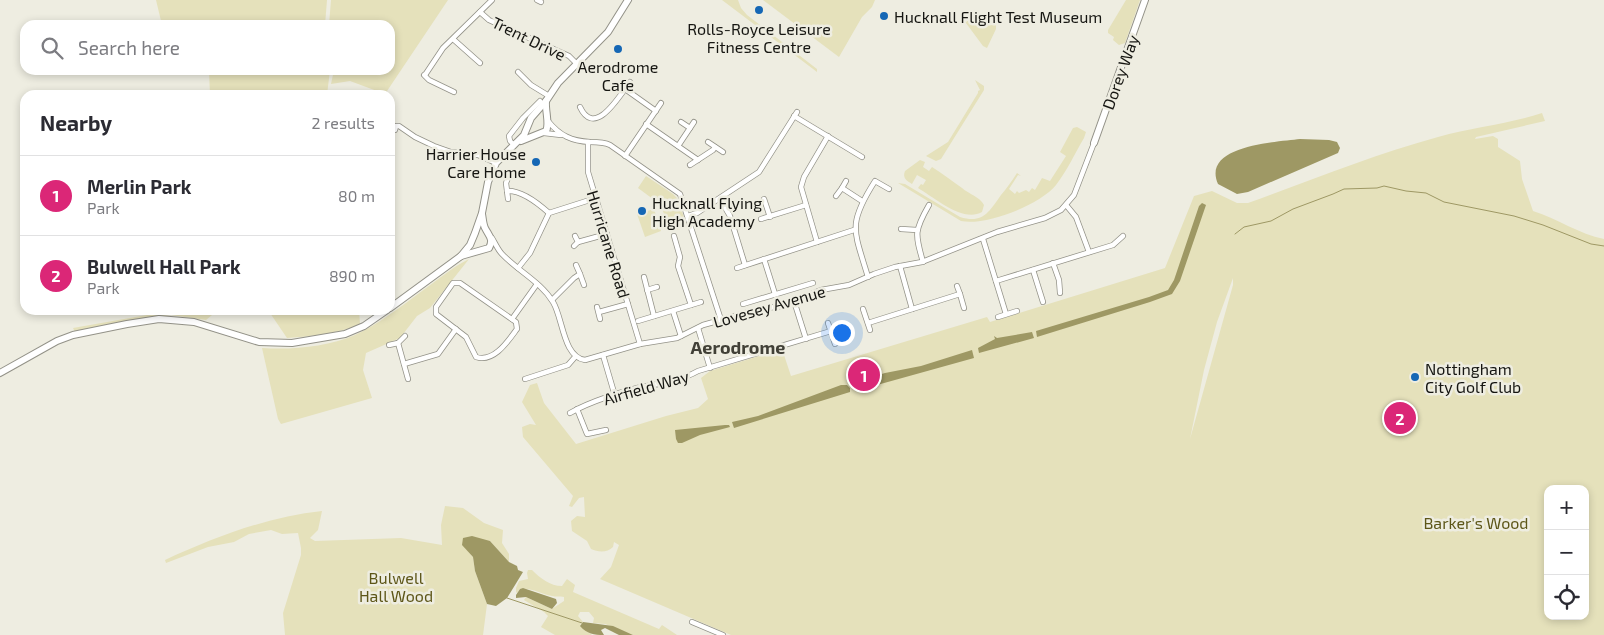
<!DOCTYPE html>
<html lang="en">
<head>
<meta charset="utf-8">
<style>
  body { margin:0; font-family:"Exo 2",sans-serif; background:#f2f2f3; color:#2b2b33 }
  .controls { position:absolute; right:15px; bottom:15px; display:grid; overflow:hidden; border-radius:10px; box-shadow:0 2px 8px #0003 }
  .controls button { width:45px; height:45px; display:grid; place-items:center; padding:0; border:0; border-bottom:1px solid #e1e1e2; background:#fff; color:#2b2b33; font:25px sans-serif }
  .you { position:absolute; left:841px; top:332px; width:18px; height:18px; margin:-12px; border:4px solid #fff; border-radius:50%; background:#1a73e8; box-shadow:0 0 0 8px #1a73e833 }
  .badge { display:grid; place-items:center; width:32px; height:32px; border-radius:50%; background:#db2777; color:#fff; font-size:16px; font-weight:700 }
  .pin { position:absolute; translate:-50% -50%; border:2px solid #fff; box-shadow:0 1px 5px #0006 }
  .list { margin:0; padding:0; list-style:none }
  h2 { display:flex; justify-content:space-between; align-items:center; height:65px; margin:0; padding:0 20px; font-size:21px }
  h2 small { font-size:16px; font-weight:400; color:#7c7c81 }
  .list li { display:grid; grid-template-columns:32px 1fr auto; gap:15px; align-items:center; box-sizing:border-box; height:80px; padding:0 20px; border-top:1px solid #e1e1e2 }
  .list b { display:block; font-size:19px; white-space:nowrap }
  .list p { margin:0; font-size:16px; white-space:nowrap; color:#7c7c81 }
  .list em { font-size:16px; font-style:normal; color:#7c7c81 }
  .icon { flex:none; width:28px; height:28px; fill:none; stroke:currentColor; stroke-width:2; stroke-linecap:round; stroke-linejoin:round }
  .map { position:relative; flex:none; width:1604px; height:635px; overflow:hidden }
  .search { position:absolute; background:#fff; box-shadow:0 2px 8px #0003; left:20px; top:20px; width:375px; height:55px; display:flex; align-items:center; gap:12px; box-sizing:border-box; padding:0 18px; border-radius:15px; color:#7c7c81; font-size:19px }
  .panel { position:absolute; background:#fff; box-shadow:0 2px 8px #0003; left:20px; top:90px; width:375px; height:225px; border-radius:15px }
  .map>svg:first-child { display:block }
  .green { fill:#e5e1bb; fill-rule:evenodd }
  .water { fill:#9e9864 }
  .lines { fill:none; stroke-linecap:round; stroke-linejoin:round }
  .stream { stroke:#9e9864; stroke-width:1 }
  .street-casing { stroke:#939288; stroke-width:6 }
  .secondary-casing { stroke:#939288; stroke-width:8 }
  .street { stroke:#fff; stroke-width:4.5 }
  .secondary { stroke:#fff; stroke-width:6 }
  .poi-dot { fill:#1567b5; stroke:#eeede1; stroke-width:2 }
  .labels { text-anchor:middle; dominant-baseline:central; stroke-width:5; stroke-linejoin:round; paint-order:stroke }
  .poi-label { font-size:16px; fill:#161612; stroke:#eeede1; text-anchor:start }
  .street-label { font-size:16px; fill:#161612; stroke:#eeede1 }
  .park-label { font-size:16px; fill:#5d5618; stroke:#eeede1 }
  .neighbourhood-label { font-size:18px; font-weight:bold; fill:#414037; stroke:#eeede1 }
</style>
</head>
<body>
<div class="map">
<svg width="1604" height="635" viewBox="0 0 1604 635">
  <rect width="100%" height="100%" fill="#eeede1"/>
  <!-- green -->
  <g class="green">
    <polygon points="156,0 327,0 325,25 162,25"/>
    <polygon points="331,0 448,0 385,94 350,81 331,84 334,70 390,70 390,25 329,25"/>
    <polygon points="722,0 738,0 741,8 747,15 817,69 817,72"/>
    <polygon points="763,0 875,0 872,7 862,17 839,57"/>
    <polygon points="1126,0 1140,0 1125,43 1119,45 1113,40 1114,37 1108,33 1108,30"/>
    <polygon points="973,17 993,21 996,24 996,29 987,48 983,46 963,19 966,22"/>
    <polygon points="209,70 330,70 327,95 210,95"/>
    <polygon points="975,80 984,86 984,90 941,159 936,161 926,156 948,142 978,93 978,91 980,90"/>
    <path d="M1542,113L1545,121L1476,137L1475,139L1493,136L1498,139V147L1520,161L1522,179L1533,211C1558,219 1579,234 1604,239V635H731L600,579L611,567L619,545L614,542L613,547C607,553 598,552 591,549L587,541L572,531L571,521L577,516L585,517L584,497L579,498L572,507L569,506L573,496L523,437L522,427L530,424L536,425L522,402L530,385L537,383L544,403L576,444L666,416L698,408L708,399L701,378L710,371L782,349L791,376L987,317L990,322L1165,268L1194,196L1212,191L1237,203H1248C1311,180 1373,155 1438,137C1473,127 1509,124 1542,113ZM1233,278V285L1190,439L1204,370L1217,322ZM1548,489H1585V616H1548Z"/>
    <path d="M1077,127L1086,132L1084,138C1075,153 1067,171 1056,185C1040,205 986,226 961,221L898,183L905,184L960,217C983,224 989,212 1001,195C1006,189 1012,181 1017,173L1021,176L1018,175L1009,189L1015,194L1017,191L1019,193L1026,190L1029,192L1032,188L1035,190L1042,178L1050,181L1066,156L1060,152L1073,128Z"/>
    <path d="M920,160L925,162L923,167L929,171L932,167C943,174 952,181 962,188C969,194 980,197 984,205L982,212C963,223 935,198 918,188L921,184L923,185L926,180L917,175L912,184C907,181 902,178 905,171Z"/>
    <polygon points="646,176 673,194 678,199 687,227 670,232 661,205 638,188"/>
    <polygon points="654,209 661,231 645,237 637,214"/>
    <path d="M469,259L430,308L417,316L400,338L366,353L363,370L372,398L281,424L278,419L262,348C292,350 327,347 355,335C377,325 403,305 422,291C439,279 451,268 469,259Z"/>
    <polygon points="175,310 218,310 206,320 171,315 146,318 75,332 73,328"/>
    <path d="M268,310H359L360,324C337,334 312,336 287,338Z"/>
    <path d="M445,506L463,508L484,523L503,530L502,543L509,554V562L490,541L463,545L473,557L475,571L487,604L483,635H285L283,613L301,555V548L298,533L282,534L271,530L249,534L234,542L208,547L166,563L165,560C215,537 267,517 322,511L318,530L310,538L315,541L401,538L442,545L441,525Z"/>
    <path d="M528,570H532C540,578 550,586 562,586L567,579L575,585L573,592L659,629L662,625L677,635H633L605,624L593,623L594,618L589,612H580L578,616L583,622L580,625L592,635H555L541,627L548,616L544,612L524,600L526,597L552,609L564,601V597C560,596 556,597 552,596C541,594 531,587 520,589L517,593L516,592V588L519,581L528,579L527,573Z"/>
  </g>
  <!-- water -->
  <g class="water">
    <path d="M1300,139L1329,140L1337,142L1340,148L1338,153L1248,192L1237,194L1218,184C1201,145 1277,142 1300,139Z"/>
    <polygon points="1202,203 1206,205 1180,281 1172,294 1150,302 1037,337 1036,331 1149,297 1168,290 1174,280 1199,206"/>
    <polygon points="1032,332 1034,338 979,353 978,348 995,339 994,336 997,338"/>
    <polygon points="972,350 974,358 859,390 855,388 856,382 885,373 921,366"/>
    <polygon points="841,385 847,385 850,388 850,392 734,428 732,422 758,416"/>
    <polygon points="725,425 729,425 730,427 700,435 682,443 678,443 676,439 675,430"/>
    <polygon points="472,536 490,541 509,562 517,566 518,570 523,572 507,598 496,606 487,604 475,571 473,557 462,545 463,538"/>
    <polygon points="523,588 556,599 557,603 552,609 526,597 516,598 516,595 520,589"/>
    <path d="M583,622L613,626L633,635H619L605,628L601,630L604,635C594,635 587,634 580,626Z"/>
  </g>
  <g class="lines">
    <!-- stream -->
    <g class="stream">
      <polyline points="1235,234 1244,227 1271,221 1293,209 1333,194 1344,189 1377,188 1384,186 1406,191 1426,193 1444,202 1514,216 1543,225 1591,244 1604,246"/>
      <polyline points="507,598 582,623"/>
    </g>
    <defs>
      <g id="street">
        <polyline points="537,0 541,2"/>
        <polyline points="480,12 489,20 569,56 577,64"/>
        <polyline points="453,39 480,63"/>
        <polyline points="518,72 531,85 549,96"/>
        <polyline points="424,75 429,80 454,92"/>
        <polyline points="425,75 443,48 492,0"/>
        <polyline points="625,89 656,111"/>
        <path d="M580,107C595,139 620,95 630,82"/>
        <polyline points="794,116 862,157"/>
        <path d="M548,121C560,136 572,141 590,142C597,142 604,142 610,145L680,194L721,320"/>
        <polyline points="681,122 690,128"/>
        <polyline points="646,124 698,160"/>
        <polyline points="395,130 396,126 399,126 415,137 434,146 451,152 478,155 496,163"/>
        <polyline points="544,133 561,135"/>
        <polyline points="588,142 588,172 640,344"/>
        <polyline points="708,142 723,152"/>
        <polyline points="514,145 510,141 509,136 523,118 540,101"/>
        <polyline points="678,146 694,122"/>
        <polyline points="625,156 661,103"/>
        <polyline points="690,165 713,150 715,147"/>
        <polyline points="846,181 842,188 862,201"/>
        <path d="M507,191C521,190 539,204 549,213"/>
        <polyline points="836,196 842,188"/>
        <polyline points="508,199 506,183 508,178"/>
        <polyline points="720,199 730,216 745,265"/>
        <polyline points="764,199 770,217"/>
        <polyline points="1066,205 1076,217 1089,252"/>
        <polyline points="688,216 697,213 759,172 797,112"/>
        <polyline points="761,219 806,205"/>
        <polyline points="901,229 917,230"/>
        <polyline points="674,236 680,257 678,266 691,305"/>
        <path d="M492,238C495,243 498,250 502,254C518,271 541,282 553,302C563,318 563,357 585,360L640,344L677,338L703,325L721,320L756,310L781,306L821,290L849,285L874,274L895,267L922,262L997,232L1045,218L1061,210L1074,195L1094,143"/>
        <polyline points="983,239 1006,314"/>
        <polyline points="578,242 607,234"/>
        <polyline points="817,242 801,187 804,177 828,136"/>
        <polyline points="574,246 578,242 575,236"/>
        <polyline points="764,259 775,294"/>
        <path d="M923,262C915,234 914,231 929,205"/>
        <polyline points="1053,263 1059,280 1060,293"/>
        <polyline points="900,266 912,309"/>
        <polyline points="518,268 530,253 549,213 596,198"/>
        <polyline points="737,268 854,230"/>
        <polyline points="1033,270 1043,302"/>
        <polyline points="580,274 584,285"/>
        <polyline points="644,277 654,316"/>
        <path d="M868,277C854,230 847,225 875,181L889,189"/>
        <polyline points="996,281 1113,245 1123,236"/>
        <path d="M453,283H460L516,322L517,329C508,341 494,363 476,357L466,337L436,314V307Z"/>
        <polyline points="957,286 960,294"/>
        <polyline points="647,290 657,287"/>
        <polyline points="552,300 574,278 580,274 576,265"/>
        <polyline points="794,301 806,339"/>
        <polyline points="743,304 813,283"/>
        <polyline points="597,307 600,319"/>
        <polyline points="863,309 870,330"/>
        <polyline points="673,311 681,336"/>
        <polyline points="599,312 628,304"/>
        <polyline points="998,317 1017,311"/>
        <polyline points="512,319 537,284"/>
        <polyline points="638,321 701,302"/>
        <polyline points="828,323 835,344"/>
        <polyline points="868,323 960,294 964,308"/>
        <polyline points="698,328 710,368"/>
        <polyline points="398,343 408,379"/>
        <polyline points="389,345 398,343 405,336"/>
        <polyline points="603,355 615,396"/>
        <polyline points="404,364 438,354 456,329"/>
        <polyline points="525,379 568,365 575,357"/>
        <polyline points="577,409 587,434 606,430"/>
        <path d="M570,413C589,402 625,390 647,386C665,383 682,380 698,371L831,331"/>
        <polyline points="692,622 723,635"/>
      </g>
      <g id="secondary">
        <path d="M521,141L546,131C550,124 545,111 546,101"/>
        <polyline points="1094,143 1145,0"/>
        <polyline points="461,256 470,245 475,233 482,213 488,182 496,163 524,135 531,118 546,101 558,83 608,32 628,0"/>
        <path d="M390,308L461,256L489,248C494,239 489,236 485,228C483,224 483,219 482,214"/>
        <polyline points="0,373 57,341 73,335 127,324 159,319 194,322 259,342 292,343 345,334 364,326 387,310"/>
      </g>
    </defs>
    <!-- street casing -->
    <use href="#street" class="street-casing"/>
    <!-- secondary casing -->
    <use href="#secondary" class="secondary-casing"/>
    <!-- street -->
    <use href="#street" class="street"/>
    <!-- secondary -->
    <use href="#secondary" class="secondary"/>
  </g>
  <!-- markers -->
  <g class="poi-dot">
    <circle cx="759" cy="10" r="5"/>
    <circle cx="884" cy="16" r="5"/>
    <circle cx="618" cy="49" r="5"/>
    <circle cx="536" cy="162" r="5"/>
    <circle cx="642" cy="211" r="5"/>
    <circle cx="1415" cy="377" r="5"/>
  </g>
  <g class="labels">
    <!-- poi labels -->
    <g class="poi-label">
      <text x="894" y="16">Hucknall Flight Test Museum</text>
      <text x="759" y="28" text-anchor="middle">Rolls-Royce Leisure<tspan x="759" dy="18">Fitness Centre</tspan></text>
      <text x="618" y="66" text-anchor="middle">Aerodrome<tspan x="618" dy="18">Cafe</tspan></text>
      <text x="526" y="153" text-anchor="end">Harrier House<tspan x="526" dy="18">Care Home</tspan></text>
      <text x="652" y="202">Hucknall Flying<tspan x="652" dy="18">High Academy</tspan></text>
      <text x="1425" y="368">Nottingham<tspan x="1425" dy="18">City Golf Club</tspan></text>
    </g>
    <!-- street labels -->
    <g class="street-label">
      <text transform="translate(529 38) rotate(26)">Trent Drive</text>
      <text transform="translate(1120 72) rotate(-70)">Dorey Way</text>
      <text transform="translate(609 244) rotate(73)">Hurricane Road</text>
      <text transform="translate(769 306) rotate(-16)">Lovesey Avenue</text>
      <text transform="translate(646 387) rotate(-16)">Airfield Way</text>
    </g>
    <!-- park labels -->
    <g class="park-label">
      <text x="1476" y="522">Barker's Wood</text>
      <text x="396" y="577">Bulwell<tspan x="396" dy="18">Hall Wood</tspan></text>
    </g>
    <!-- neighbourhood labels -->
    <g class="neighbourhood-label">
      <text x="738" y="347">Aerodrome</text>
    </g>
  </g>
</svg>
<div class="controls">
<button>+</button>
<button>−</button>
<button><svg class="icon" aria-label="locate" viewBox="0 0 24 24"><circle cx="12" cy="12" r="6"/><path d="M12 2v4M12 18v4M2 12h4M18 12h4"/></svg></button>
</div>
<div class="you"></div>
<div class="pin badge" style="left:864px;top:375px">1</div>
<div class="pin badge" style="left:1400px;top:418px">2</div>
<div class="search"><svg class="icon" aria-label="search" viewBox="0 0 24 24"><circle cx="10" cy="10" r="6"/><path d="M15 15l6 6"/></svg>Search here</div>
<section class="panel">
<h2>Nearby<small>2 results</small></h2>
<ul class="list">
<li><span class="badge">1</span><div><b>Merlin Park</b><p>Park</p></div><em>80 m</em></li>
<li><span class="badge">2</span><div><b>Bulwell Hall Park</b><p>Park</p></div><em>890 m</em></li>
</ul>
</section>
</div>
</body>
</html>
